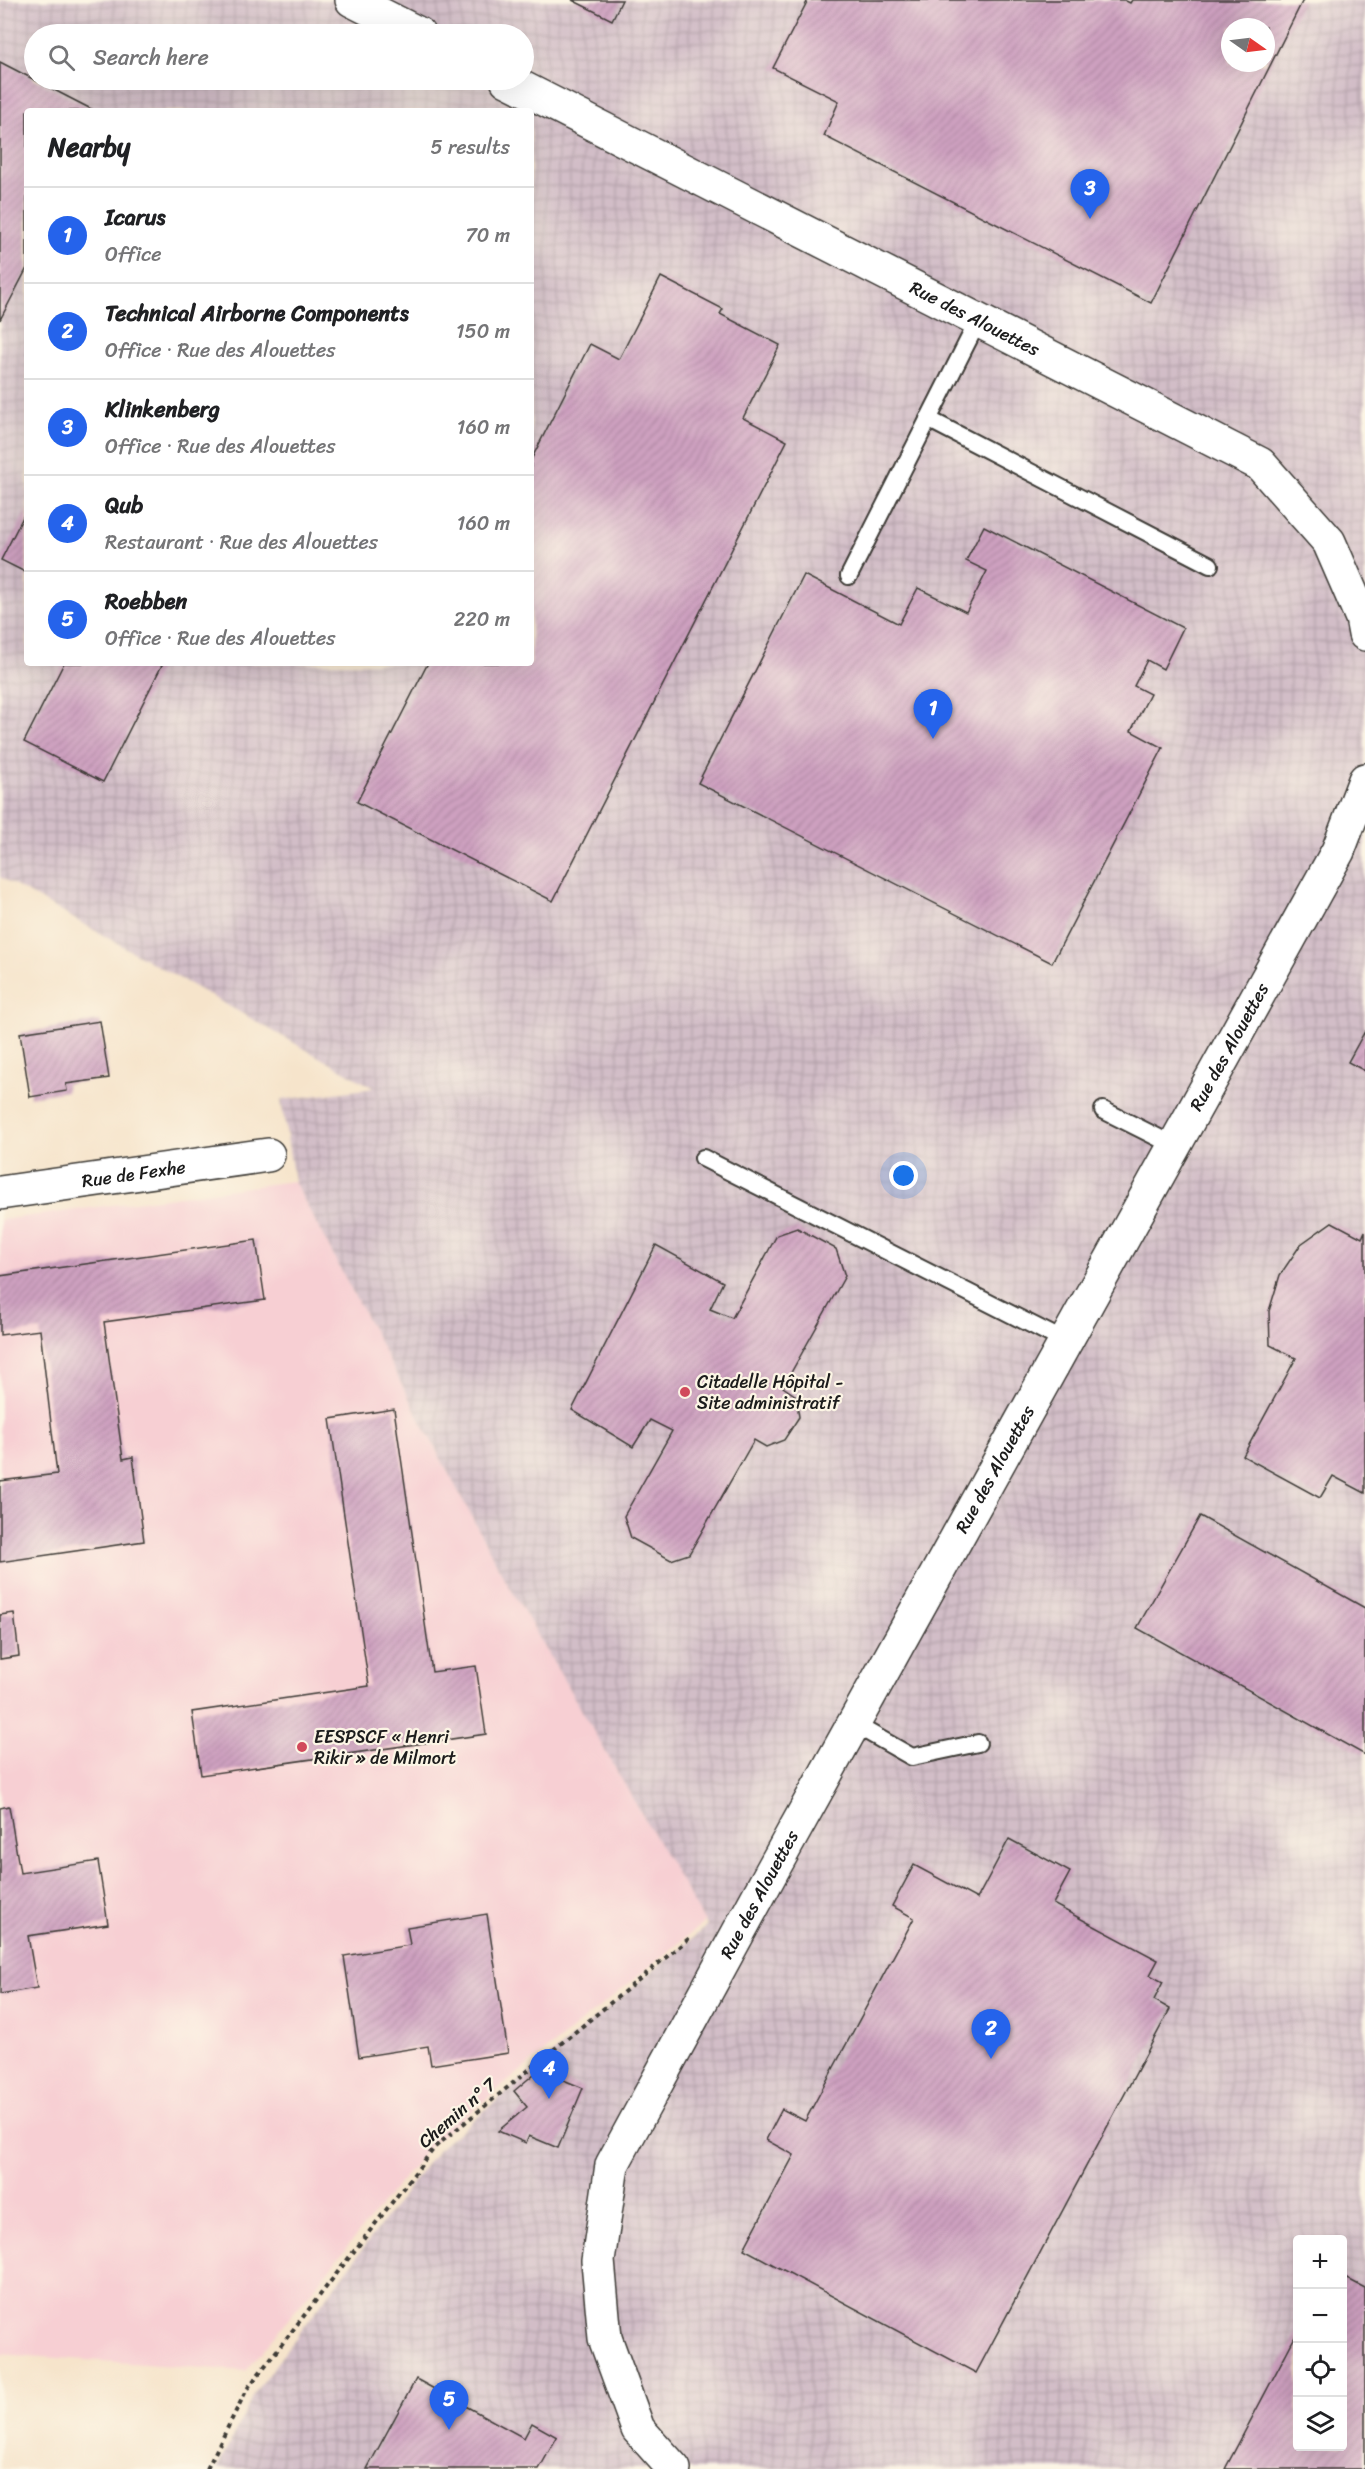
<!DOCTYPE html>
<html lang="en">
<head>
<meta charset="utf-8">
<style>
  body { margin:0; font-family:Sriracha,sans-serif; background:#f6f6f6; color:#202124 }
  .controls { position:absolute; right:18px; bottom:18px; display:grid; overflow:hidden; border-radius:6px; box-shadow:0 6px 24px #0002 }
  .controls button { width:54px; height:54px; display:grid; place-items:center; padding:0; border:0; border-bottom:2px solid #e0e0e0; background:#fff; color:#202124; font:30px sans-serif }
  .compass { position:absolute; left:1221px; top:18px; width:54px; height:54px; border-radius:50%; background:#fff; box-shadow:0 6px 24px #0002; rotate:104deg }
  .you { position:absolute; left:904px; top:1176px; width:21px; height:21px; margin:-15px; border:4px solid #fff; border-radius:50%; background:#1a73e8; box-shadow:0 0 0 9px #1a73e833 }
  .badge { display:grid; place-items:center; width:39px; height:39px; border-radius:50%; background:#2563eb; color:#fff; font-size:20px; font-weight:700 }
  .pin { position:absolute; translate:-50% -50px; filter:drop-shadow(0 2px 3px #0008) }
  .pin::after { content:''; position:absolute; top:32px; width:21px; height:18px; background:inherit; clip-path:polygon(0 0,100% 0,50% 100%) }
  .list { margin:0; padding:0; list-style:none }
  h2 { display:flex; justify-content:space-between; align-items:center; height:78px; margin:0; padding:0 24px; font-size:26px }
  h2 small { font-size:20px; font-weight:400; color:#757577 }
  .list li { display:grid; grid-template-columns:39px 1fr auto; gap:18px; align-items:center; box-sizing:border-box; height:96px; padding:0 24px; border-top:2px solid #e0e0e0 }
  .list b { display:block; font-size:22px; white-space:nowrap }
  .list p { margin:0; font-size:20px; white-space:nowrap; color:#757577 }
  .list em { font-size:20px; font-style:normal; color:#757577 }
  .icon { flex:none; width:33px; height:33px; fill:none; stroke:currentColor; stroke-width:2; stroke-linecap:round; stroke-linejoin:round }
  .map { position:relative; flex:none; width:1365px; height:2469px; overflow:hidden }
  .search { position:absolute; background:#fff; box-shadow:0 6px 24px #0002; left:24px; top:24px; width:510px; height:66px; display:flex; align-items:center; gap:15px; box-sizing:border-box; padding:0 21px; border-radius:33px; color:#757577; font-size:22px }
  .panel { position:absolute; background:#fff; box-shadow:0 6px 24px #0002; left:24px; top:108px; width:510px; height:558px; border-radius:6px }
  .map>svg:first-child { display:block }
  .built { fill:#f7cfd3 }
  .industrial { fill:url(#industrial-grid); fill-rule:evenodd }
  .building { fill:url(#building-hatch); fill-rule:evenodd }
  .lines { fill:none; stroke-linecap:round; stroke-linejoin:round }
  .service-casing { stroke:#3d3a36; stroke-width:20 }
  .minor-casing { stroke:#3d3a36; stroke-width:36 }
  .tertiary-casing { stroke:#3d3a36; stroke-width:36 }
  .path { stroke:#3d3a36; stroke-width:4; stroke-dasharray:4.5 4.5; stroke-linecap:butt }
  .service { stroke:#fff; stroke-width:16 }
  .minor { stroke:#fff; stroke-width:33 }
  .tertiary { stroke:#fff; stroke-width:33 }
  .poi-dot { fill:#d1495b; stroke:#fcf5e5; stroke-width:2 }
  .labels { text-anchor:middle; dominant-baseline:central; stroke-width:4.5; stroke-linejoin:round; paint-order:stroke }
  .street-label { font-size:18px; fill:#1c1c1c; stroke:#fcf5e5 }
  .poi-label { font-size:18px; fill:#1c1c1c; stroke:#fcf5e5; text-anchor:start }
</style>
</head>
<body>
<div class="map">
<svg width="1365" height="2469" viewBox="0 0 1365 2469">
  <defs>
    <pattern id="industrial-grid" width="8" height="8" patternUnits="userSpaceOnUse" patternTransform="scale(1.5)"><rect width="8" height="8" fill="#d2bdc7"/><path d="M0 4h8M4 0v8" fill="none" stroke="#b4a2aa"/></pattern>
    <pattern id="building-hatch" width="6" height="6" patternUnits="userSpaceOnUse" patternTransform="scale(1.5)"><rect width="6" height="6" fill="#cea0c0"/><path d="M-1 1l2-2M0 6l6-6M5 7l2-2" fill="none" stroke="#b089a4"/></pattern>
  </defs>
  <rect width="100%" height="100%" fill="#fcf5e5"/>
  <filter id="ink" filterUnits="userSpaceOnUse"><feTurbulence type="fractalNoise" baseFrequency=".0167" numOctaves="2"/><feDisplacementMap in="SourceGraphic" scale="12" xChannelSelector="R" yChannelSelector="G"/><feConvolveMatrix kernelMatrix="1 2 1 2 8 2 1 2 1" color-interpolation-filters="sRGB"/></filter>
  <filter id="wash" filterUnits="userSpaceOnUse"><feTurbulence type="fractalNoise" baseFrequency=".008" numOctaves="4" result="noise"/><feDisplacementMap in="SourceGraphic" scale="24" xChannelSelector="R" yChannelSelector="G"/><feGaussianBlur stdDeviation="1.35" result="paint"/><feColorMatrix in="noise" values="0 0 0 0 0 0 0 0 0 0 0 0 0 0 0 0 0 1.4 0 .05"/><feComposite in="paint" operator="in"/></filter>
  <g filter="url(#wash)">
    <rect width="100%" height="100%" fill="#f6e4cb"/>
    <!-- built -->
    <polygon class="built" points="294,1181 501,1572 705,1922 432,2143 246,2371 0,2354 0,1220"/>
    <!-- industrial -->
    <path class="industrial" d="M0,0H1365V2469H217L255,2392L437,2150L707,1926L501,1572L294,1181L281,1100L374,1088L0,877ZM1230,27H1266V63H1230ZM34,34H524V80H34ZM27,111H531V663H27ZM1298,2240H1342V2446H1298Z"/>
    <g id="blocks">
      <!-- building -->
      <g class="building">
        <polygon points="572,0 622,0 612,20"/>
        <path d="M808,0H1124L1130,3L1132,0H1303L1151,303L824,136L839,101L773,68ZM1230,27H1266V63H1230Z"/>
        <polygon points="0,62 95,111 27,111 27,268 0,320"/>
        <polygon points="661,277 723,309 720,314 780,345 743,418 787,441 553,901 357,802 428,663 531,663 531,460 590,344 619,359"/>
        <polygon points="27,509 27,573 1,560"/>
        <polygon points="984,526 1183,628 1163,669 1147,660 1134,686 1150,694 1131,731 1163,748 1052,963 698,783 804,575 899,624 918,588 966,612 987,571 966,561"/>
        <polygon points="64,663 163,663 103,782 24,742"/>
        <polygon points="100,1021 109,1078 66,1084 67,1091 30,1097 20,1033"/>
        <polygon points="1365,1031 1365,1071 1348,1062"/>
        <polygon points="1332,1222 1362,1238 1365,1231 1365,1493 1333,1476 1320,1498 1243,1456 1296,1358 1270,1345 1269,1311 1280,1275 1301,1244"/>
        <polygon points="797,1228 836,1249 845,1276 783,1387 796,1396 799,1417 784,1440 766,1447 754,1440 689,1554 671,1560 631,1538 624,1516 672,1431 650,1420 633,1447 572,1410 656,1245 723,1282 710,1309 732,1318 777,1235"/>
        <polygon points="256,1240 265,1300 104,1322 123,1459 133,1457 144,1541 0,1562 0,1481 57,1474 40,1330 0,1335 0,1276"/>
        <polygon points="394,1409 432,1672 476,1666 486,1734 201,1775 192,1712 369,1686 330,1419"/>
        <polygon points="1200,1516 1365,1608 1365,1755 1137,1628"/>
        <polygon points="14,1613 19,1656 0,1659 0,1615"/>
        <polygon points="9,1806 20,1873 98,1861 108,1924 28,1936 37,1988 0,1994 0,1808"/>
        <polygon points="1009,1839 1070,1872 1053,1904 1158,1960 1150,1975 1163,1982 1154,2000 1170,2009 976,2373 744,2249 794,2155 766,2140 782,2109 805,2121 914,1918 892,1906 914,1865 977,1899"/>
        <polygon points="487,1914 508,2053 431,2065 428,2046 359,2057 344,1956 410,1945 407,1927"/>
        <polygon points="547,2063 561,2079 583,2088 558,2148 529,2136 526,2143 498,2131 527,2107 514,2091"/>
        <polygon points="1342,2276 1365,2288 1365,2469 1225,2469 1298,2331 1298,2446 1342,2446"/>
        <polygon points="416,2379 524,2438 532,2423 557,2437 539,2469 367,2469"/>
      </g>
    </g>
  </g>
  <g filter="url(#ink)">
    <use href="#blocks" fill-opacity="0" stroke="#3d3a36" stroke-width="1.5"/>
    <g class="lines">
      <defs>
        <g id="service">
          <polyline points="928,419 1210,565"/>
          <polyline points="849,576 978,321"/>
          <polyline points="1103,1110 1175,1146"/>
          <polyline points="703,1158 1066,1342"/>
          <polyline points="854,1724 912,1757 978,1743"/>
        </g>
        <g id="minor">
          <path id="s1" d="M0,1193L268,1155"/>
        </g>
        <g id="tertiary">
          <polyline points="352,0 419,34"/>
          <path id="s2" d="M507,80L1260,464L1329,542L1362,618L1365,634"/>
          <path id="s3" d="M674,2469L638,2429L605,2338L598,2261L612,2165L773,1869L1338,851L1365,780"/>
        </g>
      </defs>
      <!-- service casing -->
      <use href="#service" class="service-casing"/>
      <!-- minor casing -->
      <use href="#minor" class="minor-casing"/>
      <!-- tertiary casing -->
      <use href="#tertiary" class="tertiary-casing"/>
      <!-- path -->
      <polyline class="path" points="207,2469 247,2389 435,2147 692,1936"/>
      <!-- service -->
      <use href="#service" class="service"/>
      <!-- minor -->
      <use href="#minor" class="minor"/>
      <!-- tertiary -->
      <use href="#tertiary" class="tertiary"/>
    </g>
  </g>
  <!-- markers -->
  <g class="poi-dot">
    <circle cx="685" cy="1392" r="6"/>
    <circle cx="302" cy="1747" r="6"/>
  </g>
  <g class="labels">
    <!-- street labels -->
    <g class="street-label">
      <text stroke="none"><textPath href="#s2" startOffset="525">Rue des Alouettes</textPath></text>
      <text stroke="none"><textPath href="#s3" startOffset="1602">Rue des Alouettes</textPath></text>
      <text stroke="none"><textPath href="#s1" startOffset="135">Rue de Fexhe</textPath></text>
      <text stroke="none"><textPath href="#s3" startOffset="1119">Rue des Alouettes</textPath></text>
      <text stroke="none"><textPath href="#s3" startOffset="633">Rue des Alouettes</textPath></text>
      <text transform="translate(457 2113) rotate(-41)">Chemin n° 7</text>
    </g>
    <!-- poi labels -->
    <g class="poi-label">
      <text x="697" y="1382">Citadelle Hôpital -<tspan x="697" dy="21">Site administratif</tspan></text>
      <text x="314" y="1737">EESPSCF « Henri<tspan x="314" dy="21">Rikir » de Milmort</tspan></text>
    </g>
  </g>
</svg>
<div class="controls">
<button>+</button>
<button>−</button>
<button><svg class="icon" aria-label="locate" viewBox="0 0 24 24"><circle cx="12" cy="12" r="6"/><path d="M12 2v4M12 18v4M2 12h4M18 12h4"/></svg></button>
<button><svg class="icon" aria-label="layers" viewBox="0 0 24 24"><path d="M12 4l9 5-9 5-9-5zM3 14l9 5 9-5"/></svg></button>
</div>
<svg class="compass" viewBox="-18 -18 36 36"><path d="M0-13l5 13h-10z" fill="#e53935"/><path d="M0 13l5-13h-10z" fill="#757577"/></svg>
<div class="you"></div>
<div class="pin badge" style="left:933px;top:739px">1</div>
<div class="pin badge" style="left:991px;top:2059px">2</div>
<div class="pin badge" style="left:1090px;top:219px">3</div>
<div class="pin badge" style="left:549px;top:2099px">4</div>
<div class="pin badge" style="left:449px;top:2430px">5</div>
<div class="search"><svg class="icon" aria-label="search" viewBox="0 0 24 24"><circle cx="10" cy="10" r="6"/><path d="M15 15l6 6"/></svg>Search here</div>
<section class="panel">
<h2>Nearby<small>5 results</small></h2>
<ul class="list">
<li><span class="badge">1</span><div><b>Icarus</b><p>Office</p></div><em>70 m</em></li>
<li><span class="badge">2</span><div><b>Technical Airborne Components</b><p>Office · Rue des Alouettes</p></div><em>150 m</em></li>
<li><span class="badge">3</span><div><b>Klinkenberg</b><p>Office · Rue des Alouettes</p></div><em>160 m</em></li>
<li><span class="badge">4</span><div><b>Qub</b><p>Restaurant · Rue des Alouettes</p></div><em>160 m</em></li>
<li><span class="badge">5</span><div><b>Roebben</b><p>Office · Rue des Alouettes</p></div><em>220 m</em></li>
</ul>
</section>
</div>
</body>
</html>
